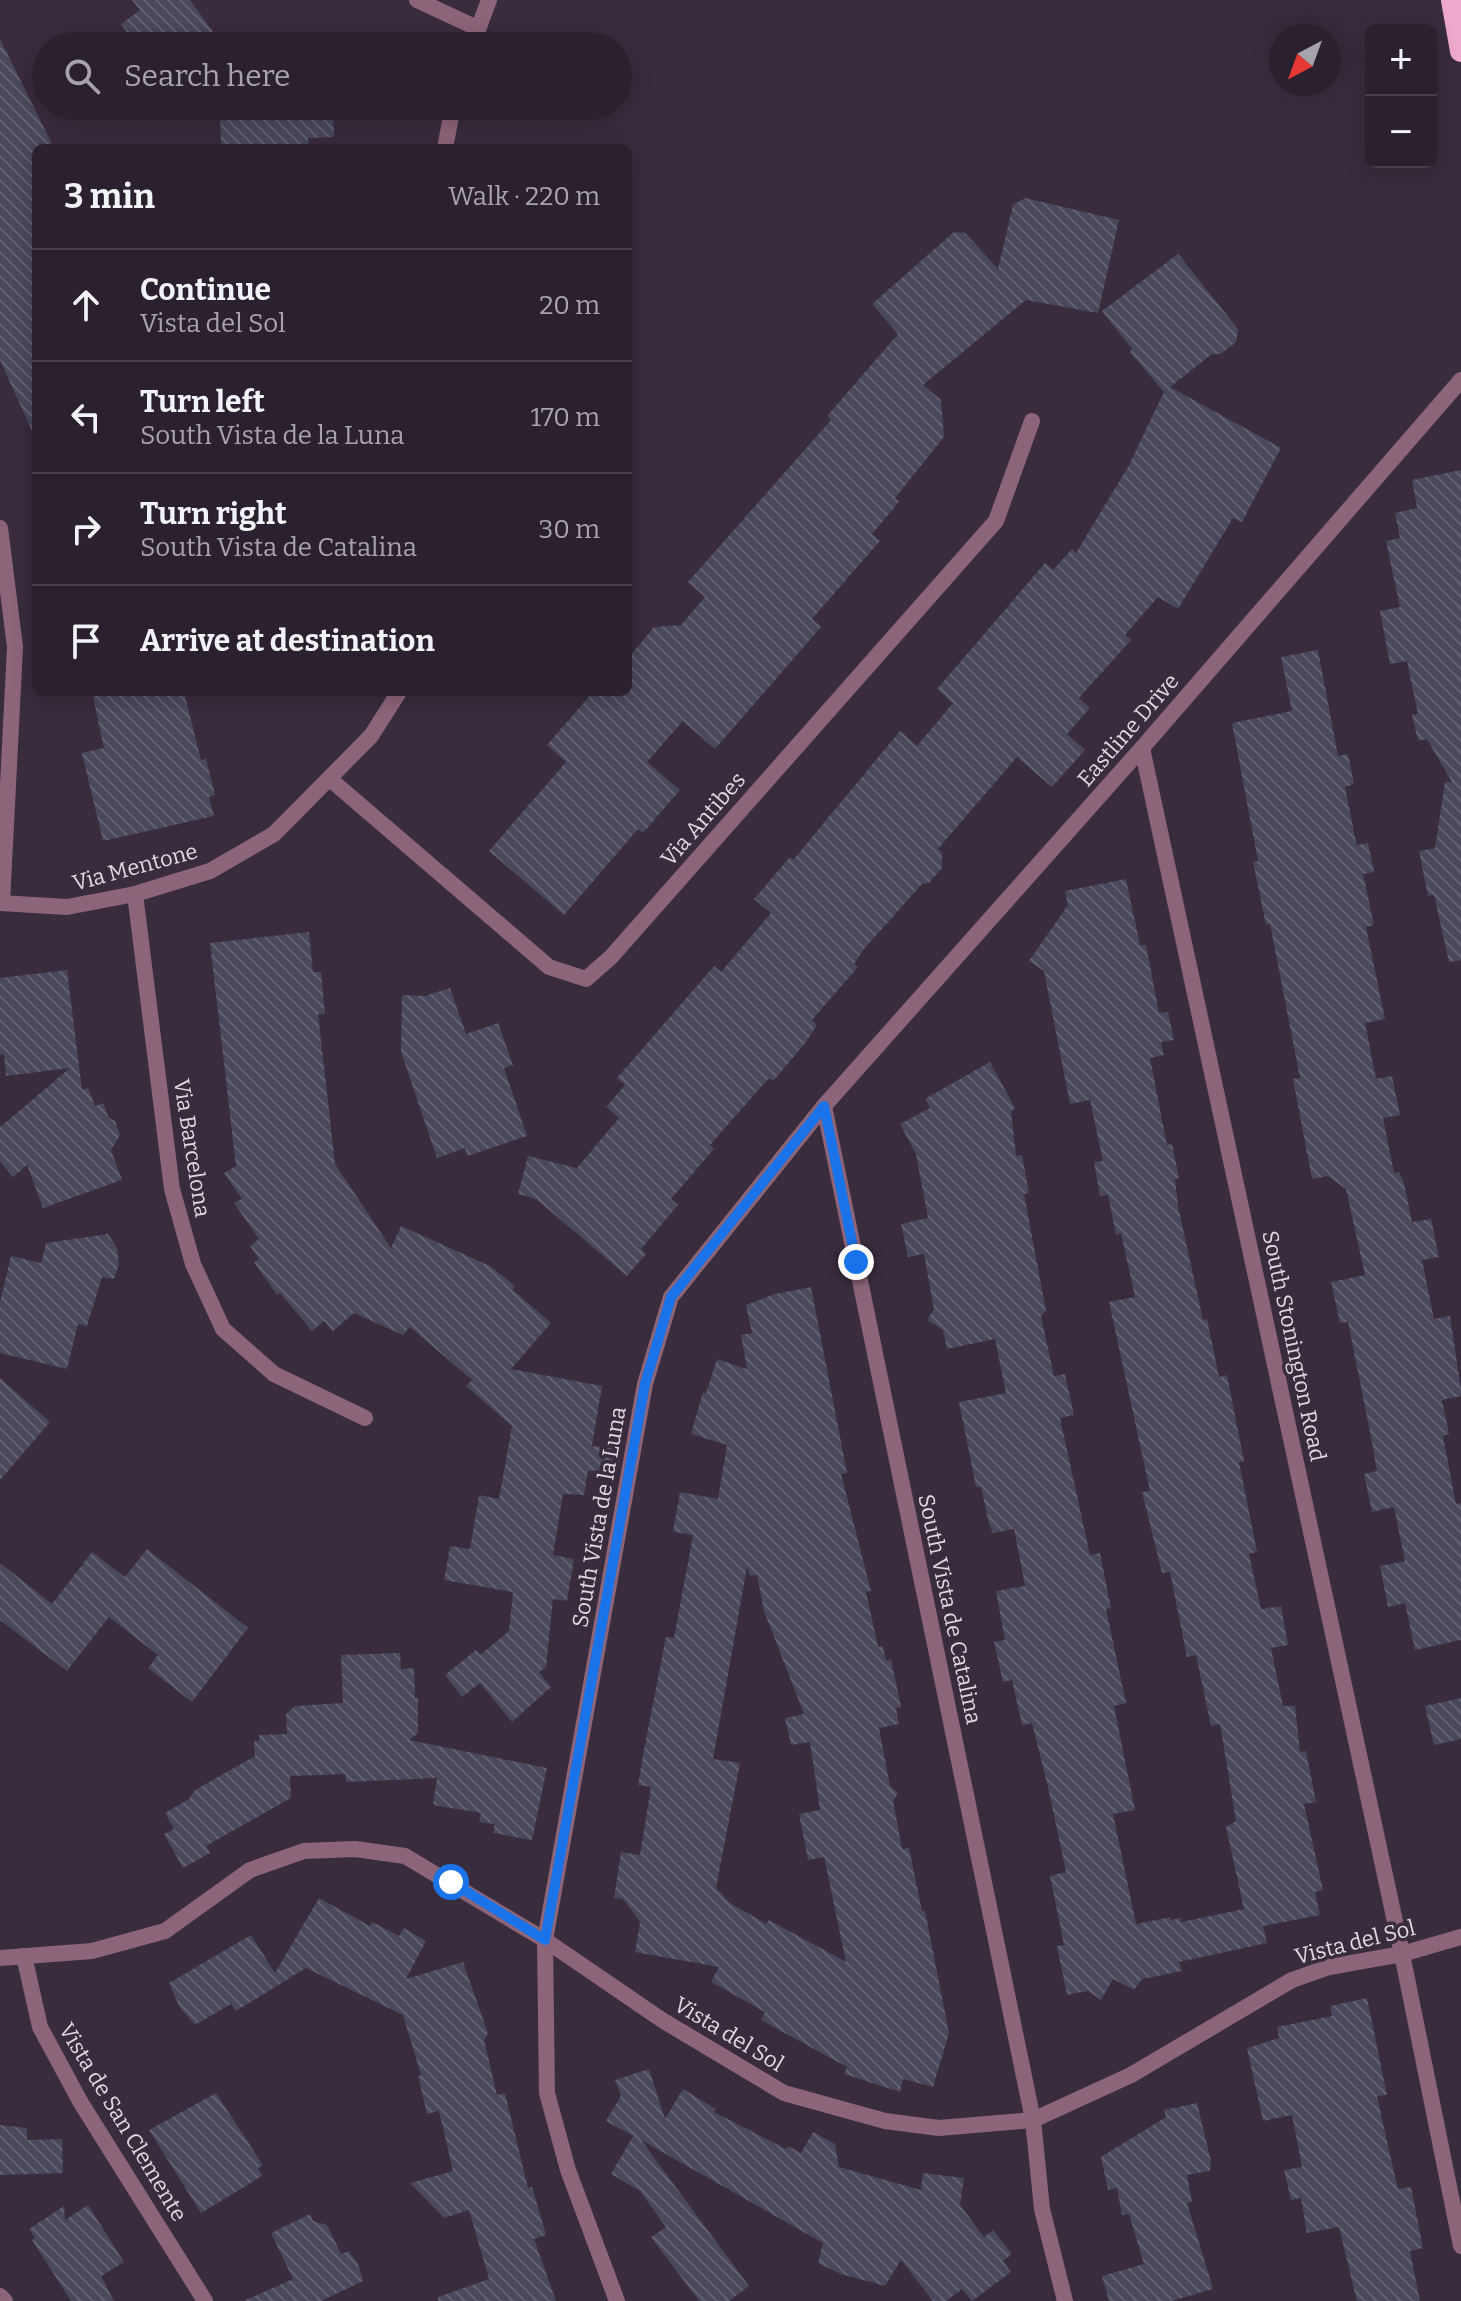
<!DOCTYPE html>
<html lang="en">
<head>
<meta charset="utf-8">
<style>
  body { margin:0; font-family:Bitter,serif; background:#332936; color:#f1f3f6 }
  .controls { position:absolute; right:24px; top:24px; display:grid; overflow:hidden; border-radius:12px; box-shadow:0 4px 20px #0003 }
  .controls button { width:72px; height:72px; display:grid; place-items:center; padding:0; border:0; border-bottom:2px solid #473e4a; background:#2b212e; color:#f1f3f6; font:40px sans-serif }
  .compass { position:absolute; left:1269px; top:24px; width:72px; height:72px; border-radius:50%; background:#2b212e; box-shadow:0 4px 20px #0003; rotate:221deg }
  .stop { position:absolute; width:24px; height:24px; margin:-18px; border:6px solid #1a73e8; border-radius:50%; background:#fff }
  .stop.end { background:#1a73e8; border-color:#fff; box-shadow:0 2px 8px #0008 }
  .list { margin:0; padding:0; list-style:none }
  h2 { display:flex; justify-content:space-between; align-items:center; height:104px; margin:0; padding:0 32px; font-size:34px }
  h2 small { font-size:26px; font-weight:400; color:#a6a3aa }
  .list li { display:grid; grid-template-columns:52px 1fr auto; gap:24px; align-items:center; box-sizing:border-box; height:112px; padding:0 32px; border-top:2px solid #473e4a }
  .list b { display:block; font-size:30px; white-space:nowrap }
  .list p { margin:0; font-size:26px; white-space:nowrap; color:#a6a3aa }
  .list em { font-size:26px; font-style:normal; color:#a6a3aa }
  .icon { flex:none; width:44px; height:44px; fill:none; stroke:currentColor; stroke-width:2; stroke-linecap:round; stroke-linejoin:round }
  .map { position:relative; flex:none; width:1461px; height:2301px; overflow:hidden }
  .search { position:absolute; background:#2b212e; box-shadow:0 4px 20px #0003; left:32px; top:32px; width:600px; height:88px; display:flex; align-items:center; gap:20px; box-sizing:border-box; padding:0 28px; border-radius:44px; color:#a6a3aa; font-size:30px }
  .panel { position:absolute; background:#2b212e; box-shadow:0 4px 20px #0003; left:32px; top:144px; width:600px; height:552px; border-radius:12px }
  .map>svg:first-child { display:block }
  .building { fill:url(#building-back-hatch); fill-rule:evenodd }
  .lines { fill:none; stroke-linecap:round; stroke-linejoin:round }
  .minor { stroke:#8d6579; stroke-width:16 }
  .trunk { stroke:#eea8cb; stroke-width:22 }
  .route { stroke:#1a73e8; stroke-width:10 }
  .labels { text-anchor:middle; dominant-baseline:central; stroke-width:7; stroke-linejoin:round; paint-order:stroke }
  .street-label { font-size:22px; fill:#e0d8e3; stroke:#392c3d }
</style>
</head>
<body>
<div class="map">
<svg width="1461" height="2301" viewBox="0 0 1461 2301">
  <defs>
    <pattern id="building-back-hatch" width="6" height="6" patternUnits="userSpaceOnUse" patternTransform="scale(2)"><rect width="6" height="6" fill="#49485c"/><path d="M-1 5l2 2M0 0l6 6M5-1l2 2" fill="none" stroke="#636273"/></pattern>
  </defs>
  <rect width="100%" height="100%" fill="#392c3d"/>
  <!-- building -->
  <g class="building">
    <polygon points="132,0 190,0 216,36 202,46 137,46 121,24 140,10"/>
    <polygon points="0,39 54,148 36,148 36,440 0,360"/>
    <polygon points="220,106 333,106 334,137 308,138 309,148 221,148"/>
    <polygon points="1025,198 1119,220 1098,313 1026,300 923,385 941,400 944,437 895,498 899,502 872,534 880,541 812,619 821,627 715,749 683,721 647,762 680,790 643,833 638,829 564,915 489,851 566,762 547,745 593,692 628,692 628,658 654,627 681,625 705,597 688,582 831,420 827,416 898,334 872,304 954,232 965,233 998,269 1013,205"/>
    <polygon points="1178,254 1238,329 1236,342 1221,354 1212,354 1170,387 1281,448 1242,522 1233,518 1178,609 1158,597 1125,635 1131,640 1079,698 1090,708 1067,734 1085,750 1052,787 1017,757 938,849 942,852 942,868 929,883 922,884 864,949 854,964 858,967 812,1020 817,1025 806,1042 774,1080 768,1079 710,1145 714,1149 671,1199 678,1205 641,1249 646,1254 627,1276 536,1199 518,1194 528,1156 577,1168 619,1118 606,1107 625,1085 617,1078 714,966 721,972 771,913 754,899 790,857 793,860 900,731 917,746 953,703 937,689 1045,563 1053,570 1072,549 1076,553 1128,467 1164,392 1130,352 1132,349 1102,311"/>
    <polygon points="1461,470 1461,960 1449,962 1434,895 1428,896 1419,851 1435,848 1445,782 1452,782 1427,739 1418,741 1412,715 1418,714 1407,661 1390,664 1380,611 1400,607 1386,541 1400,538 1395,513 1417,508 1412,480"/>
    <polygon points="1318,650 1338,756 1348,754 1354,784 1345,787 1356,842 1357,845 1368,843 1374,872 1363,874 1374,925 1366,927 1385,1019 1365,1023 1376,1079 1392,1076 1400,1115 1383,1118 1394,1173 1399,1172 1404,1183 1412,1222 1431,1219 1439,1257 1422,1260 1434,1319 1450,1316 1461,1390 1461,1396 1442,1400 1449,1434 1443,1436 1456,1504 1461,1503 1461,1640 1415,1650 1405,1603 1388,1607 1380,1566 1405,1561 1394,1507 1372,1512 1364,1474 1377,1471 1371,1437 1348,1322 1340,1323 1331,1282 1365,1275 1346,1189 1328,1176 1312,1179 1293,1079 1300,1078 1270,924 1266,925 1253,862 1258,861 1232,723 1292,711 1281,657"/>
    <polygon points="92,692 184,692 201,760 206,759 215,795 209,797 214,816 103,841 82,753 104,748"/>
    <polygon points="1126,879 1140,945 1146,945 1159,1013 1168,1012 1174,1040 1161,1042 1164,1055 1150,1058 1167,1145 1172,1144 1179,1178 1175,1179 1178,1206 1203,1320 1207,1319 1219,1377 1227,1375 1244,1461 1239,1462 1257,1552 1249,1554 1261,1609 1281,1606 1288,1645 1271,1648 1283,1706 1295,1706 1300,1752 1306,1751 1316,1802 1304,1804 1323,1890 1315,1892 1320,1915 1263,1926 1267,1943 1179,1962 1182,1971 1142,1979 1134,1990 1113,1979 1101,2000 1088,1991 1067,1995 1057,1946 1064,1945 1050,1876 1066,1872 1048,1787 1032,1723 1022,1725 1012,1680 1003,1682 994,1642 1005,1640 996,1591 1025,1586 1014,1529 993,1533 989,1524 981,1487 976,1487 959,1402 1006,1393 995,1339 947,1349 943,1330 927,1320 934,1309 924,1254 908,1257 901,1224 928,1218 916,1154 900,1124 930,1108 925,1099 990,1062 1015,1108 1011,1111 1016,1156 1022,1155 1029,1193 1024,1194 1046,1311 1041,1316 1054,1376 1065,1374 1074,1415 1060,1418 1090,1555 1100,1553 1111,1608 1106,1609 1126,1703 1114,1706 1135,1810 1113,1814 1136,1924 1171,1917 1171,1920 1181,1918 1181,1922 1244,1909 1226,1827 1236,1821 1220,1724 1211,1726 1196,1655 1187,1657 1170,1572 1162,1573 1142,1492 1150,1491 1109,1302 1135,1297 1121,1233 1116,1235 1108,1195 1100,1196 1094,1162 1103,1161 1090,1100 1070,1104 1044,971 1029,961 1068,905 1065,891"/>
    <polygon points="309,932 313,972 321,972 325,1014 318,1014 335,1164 391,1248 401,1226 490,1266 515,1286 513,1290 551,1323 511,1369 602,1386 592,1446 622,1449 618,1470 588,1471 584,1495 563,1494 553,1555 574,1559 567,1601 553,1599 546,1667 539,1672 551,1687 512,1722 480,1683 462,1697 445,1675 476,1650 480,1655 509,1631 513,1592 444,1580 450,1546 470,1549 479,1495 499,1499 512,1426 466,1386 472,1380 410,1327 403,1335 354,1313 333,1331 324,1321 312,1331 280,1293 277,1295 254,1262 259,1259 250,1246 259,1239 234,1203 242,1199 224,1173 236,1166 210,943"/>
    <polygon points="67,970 82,1090 88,1088 95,1106 103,1103 109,1118 115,1121 120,1135 111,1150 122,1180 43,1208 27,1165 13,1177 0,1161 0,1127 70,1068 6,1076 4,1054 0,1055 0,978"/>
    <polygon points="450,988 466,1034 498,1023 513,1065 504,1068 527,1136 467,1156 465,1148 437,1158 401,1052 402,995 425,996"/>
    <polygon points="108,1234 117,1248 119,1264 114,1279 102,1277 87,1326 78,1324 67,1369 0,1353 0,1302 11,1256 41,1263 46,1243"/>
    <path d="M811,1287L847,1473L841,1474L871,1591L866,1592L878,1647L883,1646L886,1661L891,1659L901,1707L896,1708L899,1724L879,1728L890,1786L898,1793L893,1801L902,1849L909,1848L922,1911H925L949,2033L933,2087L903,2079L900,2092L844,2074L847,2067L761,2020L765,2012L711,1982L719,1967L635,1952L640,1922L623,1899L614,1898L621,1852L640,1855L651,1787L638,1785L644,1750L666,1637L674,1638L693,1535L673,1532L680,1492L718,1499L727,1445L691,1434L703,1392L706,1393L717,1359L747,1369L741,1335L752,1333L746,1305L775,1294ZM747,1567L750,1576L757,1575L764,1611L804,1714L785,1718L791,1745L810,1742L820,1810L799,1814L808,1860L824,1857L846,1962L769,1920L766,1924L730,1903L716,1888L740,1763L713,1759Z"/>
    <polygon points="0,1378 50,1422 0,1480"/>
    <polygon points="147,1549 248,1628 192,1702 148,1668 158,1655 109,1617 67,1671 0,1620 0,1563 52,1604 92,1552 125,1577"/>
    <polygon points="400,1653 401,1669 414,1668 415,1699 418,1697 418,1733 409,1740 547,1768 532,1840 493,1833 495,1824 479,1822 481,1813 433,1805 437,1778 346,1782 345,1774 290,1776 291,1798 206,1846 210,1853 183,1868 164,1834 174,1829 165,1813 189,1799 195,1790 255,1756 254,1741 259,1741 259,1735 287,1734 286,1714 295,1706 343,1703 341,1655"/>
    <polygon points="1461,1698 1461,1739 1434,1745 1425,1706"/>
    <polygon points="319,1898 370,1926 372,1922 399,1936 404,1928 426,1941 406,1979 463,1962 488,2033 484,2040 497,2095 505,2093 528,2188 532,2187 546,2235 534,2239 556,2301 438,2301 438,2297 489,2279 469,2210 444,2218 410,2183 453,2171 439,2111 427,2114 418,2076 421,2075 403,2015 306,1968 236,2011 231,2004 195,2025 179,2006 169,1983 251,1935 275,1973"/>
    <polygon points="1367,1998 1387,2095 1377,2096 1390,2155 1398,2189 1411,2187 1423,2248 1410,2251 1420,2301 1357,2301 1339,2227 1307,2233 1301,2198 1291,2200 1284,2170 1302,2167 1292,2115 1263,2121 1247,2048 1279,2038 1277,2027 1332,2016 1330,2006"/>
    <polygon points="649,2069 665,2119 683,2089 716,2109 714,2112 786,2149 788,2146 801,2153 813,2132 835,2144 839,2167 921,2190 923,2173 964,2178 960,2205 984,2237 993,2230 1012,2254 1003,2261 1011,2272 972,2301 962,2289 946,2301 933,2301 901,2260 885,2286 841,2274 818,2263 823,2243 641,2140 749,2286 729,2301 699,2301 651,2237 666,2227 640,2191 611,2174 633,2136 606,2121 621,2096 615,2080"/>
    <polygon points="216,2093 263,2165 258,2168 262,2176 201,2213 149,2130"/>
    <polygon points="1197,2103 1211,2161 1210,2171 1187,2175 1192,2202 1187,2203 1213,2289 1171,2301 1109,2301 1102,2276 1144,2264 1129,2214 1122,2215 1117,2188 1108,2190 1101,2157 1166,2117 1164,2110"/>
    <polygon points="0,2125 27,2128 27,2140 62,2139 63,2173 0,2175"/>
    <polygon points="88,2205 124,2262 101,2276 114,2301 71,2301 32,2240 35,2238 29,2229 64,2206 65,2220"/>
    <polygon points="310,2214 313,2221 327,2225 341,2254 349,2251 358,2264 363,2281 321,2301 243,2301 293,2279 271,2233"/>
  </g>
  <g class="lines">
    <!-- minor -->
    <g class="minor">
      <polyline points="417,0 477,28"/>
      <polyline points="472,46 489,0"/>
      <polyline points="445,148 453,106"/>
      <polyline points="0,528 15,647 2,903"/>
      <polyline points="1142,748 1402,1954 1461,2246"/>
      <polyline points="331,780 549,967 586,979 611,957 996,521 1032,421"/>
      <polyline points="135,894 172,1189 193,1264 223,1329 274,1374 365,1418"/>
      <polyline points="0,903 67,907 135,894 210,871 274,834 371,736 399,692"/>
      <polyline points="824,1106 1033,2120 1042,2209 1065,2301"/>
      <polyline points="24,1956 40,2027 81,2103 205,2301"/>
      <polyline points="0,1958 92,1951 165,1931 250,1870 304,1851 355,1849 405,1856 545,1940 662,2020 784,2093 885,2121 939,2128 1033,2120 1131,2075 1292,1980 1329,1967 1402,1954 1461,1937"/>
      <polyline points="0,2296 5,2301"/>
      <polyline points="617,2301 568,2170 547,2093 545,1940 645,1384 671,1297 824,1106 1142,748 1461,380"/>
    </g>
    <!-- trunk -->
    <polyline class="trunk" points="1452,0 1461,51"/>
  </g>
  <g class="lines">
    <!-- route -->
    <polyline class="route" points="451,1882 545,1940 645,1384 671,1297 824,1106 856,1262"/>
  </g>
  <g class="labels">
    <!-- street labels -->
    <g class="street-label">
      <text transform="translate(1128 730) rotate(-49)">Eastline Drive</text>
      <text transform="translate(703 819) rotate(-49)">Via Antibes</text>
      <text transform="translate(135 867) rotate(-15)">Via Mentone</text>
      <text transform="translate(192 1148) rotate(81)">Via Barcelona</text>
      <text transform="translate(1294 1346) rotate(78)">South Stonington Road</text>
      <text transform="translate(599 1517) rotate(-80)">South Vista de la Luna</text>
      <text transform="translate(950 1609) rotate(78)">South Vista de Catalina</text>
      <text transform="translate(1355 1942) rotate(-14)">Vista del Sol</text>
      <text transform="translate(729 2034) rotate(31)">Vista del Sol</text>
      <text transform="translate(123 2122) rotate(59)">Vista de San Clemente</text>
    </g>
  </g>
</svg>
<div class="controls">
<button>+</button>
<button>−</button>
</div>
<svg class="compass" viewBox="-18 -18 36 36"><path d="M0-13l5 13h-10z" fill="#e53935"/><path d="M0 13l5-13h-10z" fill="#a6a3aa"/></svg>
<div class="stop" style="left:451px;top:1882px"></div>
<div class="stop end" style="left:856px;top:1262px"></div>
<div class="search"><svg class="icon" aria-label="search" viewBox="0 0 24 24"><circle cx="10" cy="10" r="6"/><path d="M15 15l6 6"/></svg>Search here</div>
<section class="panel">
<h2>3 min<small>Walk · 220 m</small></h2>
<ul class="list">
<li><svg class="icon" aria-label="ahead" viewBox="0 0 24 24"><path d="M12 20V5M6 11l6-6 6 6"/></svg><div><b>Continue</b><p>Vista del Sol</p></div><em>20 m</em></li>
<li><svg class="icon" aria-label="left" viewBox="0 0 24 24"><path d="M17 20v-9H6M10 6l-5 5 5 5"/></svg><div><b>Turn left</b><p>South Vista de la Luna</p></div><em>170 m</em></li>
<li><svg class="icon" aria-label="right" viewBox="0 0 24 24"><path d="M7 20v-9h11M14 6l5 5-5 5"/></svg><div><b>Turn right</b><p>South Vista de Catalina</p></div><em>30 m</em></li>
<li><svg class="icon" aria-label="arrive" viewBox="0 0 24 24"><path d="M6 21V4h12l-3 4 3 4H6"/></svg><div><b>Arrive at destination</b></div></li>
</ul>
</section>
</div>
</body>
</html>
